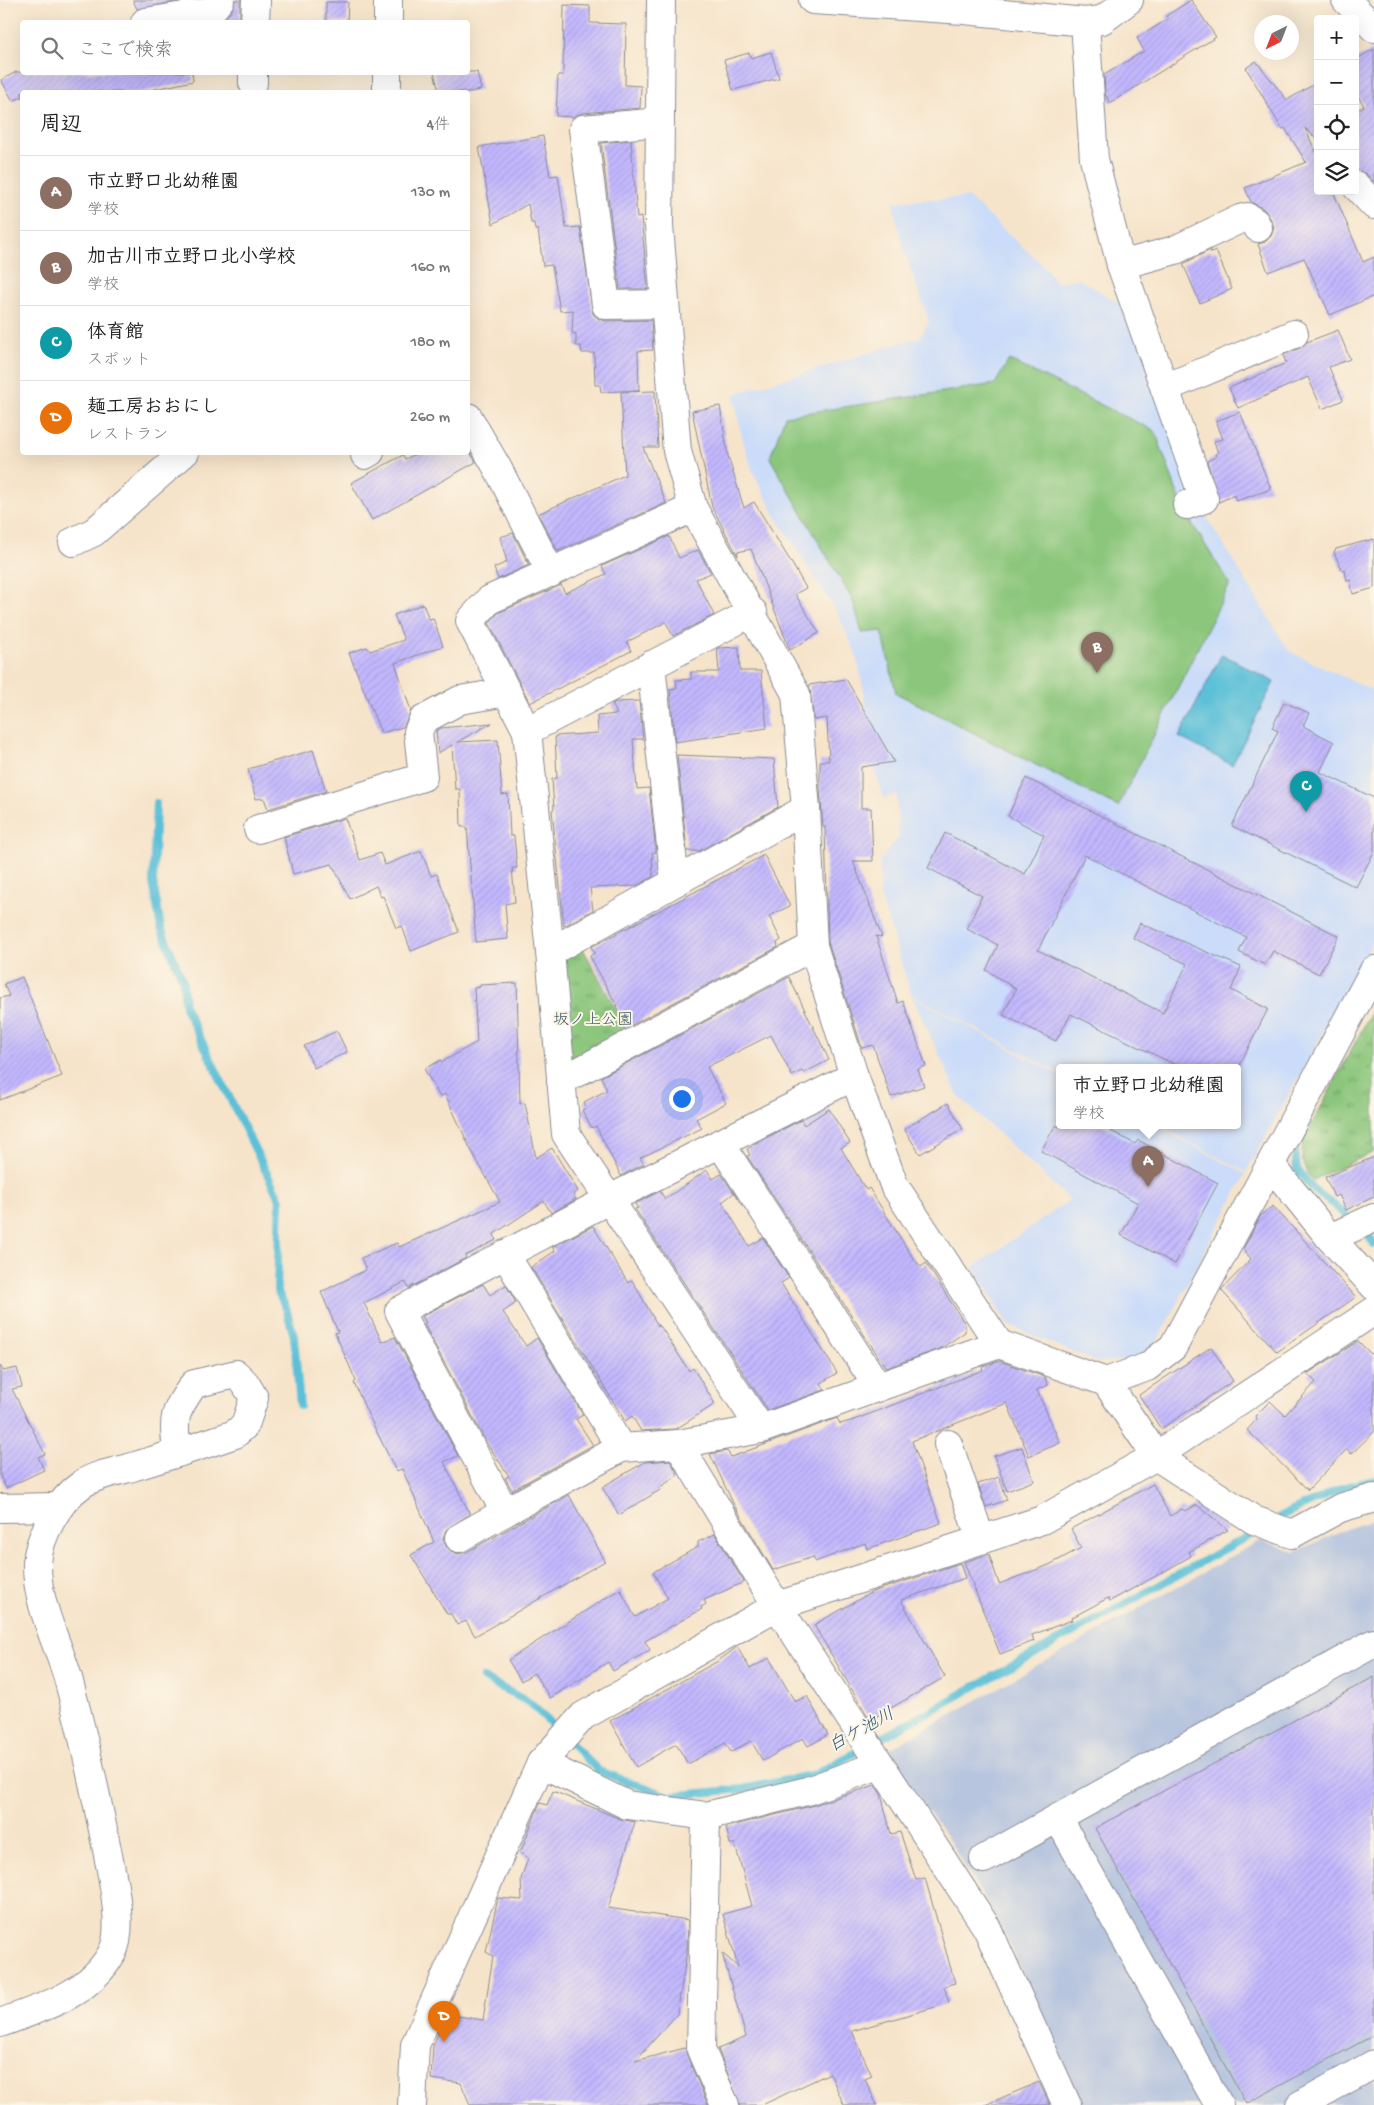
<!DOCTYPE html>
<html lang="ja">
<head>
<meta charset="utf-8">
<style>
  body { margin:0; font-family:"Gochi Hand","Klee One",sans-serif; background:#f2f2f2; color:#222 }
  .controls { position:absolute; right:15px; top:15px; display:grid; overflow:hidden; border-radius:5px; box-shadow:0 5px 20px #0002 }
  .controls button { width:45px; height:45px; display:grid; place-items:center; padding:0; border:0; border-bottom:1px solid #e0e0e0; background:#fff; color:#222; font:25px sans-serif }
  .compass { position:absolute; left:1254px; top:15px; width:45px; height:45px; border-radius:50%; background:#fff; box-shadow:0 5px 20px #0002; rotate:222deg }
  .you { position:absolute; left:681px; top:1098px; width:18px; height:18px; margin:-12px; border:4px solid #fff; border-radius:50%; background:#1a73e8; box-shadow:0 0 0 8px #1a73e833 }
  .badge { display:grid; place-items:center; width:32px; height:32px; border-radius:50%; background:#d93025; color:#fff; font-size:16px; font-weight:700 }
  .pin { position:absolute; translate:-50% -41px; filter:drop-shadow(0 1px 2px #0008) }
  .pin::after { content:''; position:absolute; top:26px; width:18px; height:15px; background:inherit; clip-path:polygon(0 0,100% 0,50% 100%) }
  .popup { position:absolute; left:1056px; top:1064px; width:185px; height:65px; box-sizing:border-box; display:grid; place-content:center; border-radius:5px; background:#fff; filter:drop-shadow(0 1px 4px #0005); font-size:16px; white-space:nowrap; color:#767676 }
  .popup b { font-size:19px; color:#222 }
  .popup::after { content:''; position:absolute; left:50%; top:100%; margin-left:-10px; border:10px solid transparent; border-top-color:#fff }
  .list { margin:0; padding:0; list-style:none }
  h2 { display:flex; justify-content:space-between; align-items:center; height:65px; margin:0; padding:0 20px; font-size:21px }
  h2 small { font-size:16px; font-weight:400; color:#767676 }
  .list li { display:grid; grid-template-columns:32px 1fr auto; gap:15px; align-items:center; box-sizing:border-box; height:75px; padding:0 20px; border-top:1px solid #e0e0e0 }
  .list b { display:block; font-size:19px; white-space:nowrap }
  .list p { margin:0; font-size:16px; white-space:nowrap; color:#767676 }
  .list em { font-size:16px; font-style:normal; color:#767676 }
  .icon { flex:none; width:28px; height:28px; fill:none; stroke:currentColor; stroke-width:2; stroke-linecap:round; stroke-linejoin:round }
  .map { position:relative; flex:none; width:1374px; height:2105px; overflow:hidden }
  .search { position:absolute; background:#fff; box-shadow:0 5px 20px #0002; left:20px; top:20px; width:450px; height:55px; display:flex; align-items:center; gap:12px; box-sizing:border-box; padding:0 18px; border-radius:5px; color:#767676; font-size:19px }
  .panel { position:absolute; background:#fff; box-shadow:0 5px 20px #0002; left:20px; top:90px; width:450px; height:365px; border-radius:5px }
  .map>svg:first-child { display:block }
  .built { fill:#cadcf9 }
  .industrial { fill:#b7c5de }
  .grass { fill:url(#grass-tufts); stroke:#537a6c }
  .pitch { fill:#8bc67b; stroke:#537a6c }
  .water { fill:#5bc0d8; stroke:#3b789b }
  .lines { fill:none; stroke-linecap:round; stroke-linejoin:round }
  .stream { stroke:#5bc0d8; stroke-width:8 }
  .building { fill:url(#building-hatch) }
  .minor-casing { stroke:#888a94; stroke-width:30 }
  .minor { stroke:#fff; stroke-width:28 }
  .labels { text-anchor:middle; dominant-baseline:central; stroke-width:4; stroke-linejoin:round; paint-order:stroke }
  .park-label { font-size:16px; fill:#3d5c67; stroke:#fcf5e5 }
  .water-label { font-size:18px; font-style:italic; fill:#2e5a83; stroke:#fcf5e5 }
</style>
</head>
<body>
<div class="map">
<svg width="1374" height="2105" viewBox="0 0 1374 2105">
  <defs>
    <pattern id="grass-tufts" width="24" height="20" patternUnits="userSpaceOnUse" patternTransform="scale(1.25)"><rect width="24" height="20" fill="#8bc67b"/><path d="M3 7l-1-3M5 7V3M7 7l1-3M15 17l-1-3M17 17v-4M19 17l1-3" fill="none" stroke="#71a168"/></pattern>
    <pattern id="building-hatch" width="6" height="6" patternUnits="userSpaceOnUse" patternTransform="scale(1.25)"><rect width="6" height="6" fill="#c3b8fe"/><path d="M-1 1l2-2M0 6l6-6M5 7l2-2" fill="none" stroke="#a79edc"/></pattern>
  </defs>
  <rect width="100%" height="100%" fill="#fcf5e5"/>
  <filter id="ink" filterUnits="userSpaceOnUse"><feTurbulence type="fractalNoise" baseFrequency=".02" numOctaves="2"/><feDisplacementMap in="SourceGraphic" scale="10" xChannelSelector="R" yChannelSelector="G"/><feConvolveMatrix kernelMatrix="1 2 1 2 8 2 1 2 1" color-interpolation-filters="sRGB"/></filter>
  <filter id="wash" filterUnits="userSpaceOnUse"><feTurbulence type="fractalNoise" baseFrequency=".0096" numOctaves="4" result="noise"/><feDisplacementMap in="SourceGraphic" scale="20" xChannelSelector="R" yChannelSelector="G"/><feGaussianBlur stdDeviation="1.12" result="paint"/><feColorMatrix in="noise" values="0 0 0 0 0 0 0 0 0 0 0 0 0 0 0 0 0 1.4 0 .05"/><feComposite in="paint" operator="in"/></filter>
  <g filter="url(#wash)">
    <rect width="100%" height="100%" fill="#f6e4ca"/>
    <!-- built -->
    <g class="built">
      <polygon points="968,197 1047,269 1056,282 1079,279 1127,308 1202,510 1289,651 1374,691 1374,940 1246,1172 1159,1126 1237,1126 1237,1068 1059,1068 1059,1073 911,994 880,895 880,861 898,838 897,794 883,798 870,753 864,691 856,654 839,616 774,513 752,470 741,433 734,394 920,337 929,322 902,244 893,202"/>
      <polygon points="912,996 1059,1075 1059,1126 1155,1126 1246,1174 1154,1347 1140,1359 1097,1362 1008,1325 973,1267 1070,1200 958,1096"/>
    </g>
    <!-- industrial -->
    <polygon class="industrial" points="1374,1520 1374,2105 1082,2105 1004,1932 949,1840 886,1751 1261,1540 1294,1552 1343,1530"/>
    <!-- grass -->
    <g class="grass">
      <polygon points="581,945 628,1032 572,1063 563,954"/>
      <path d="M1374,1007V1152L1313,1180C1302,1170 1301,1156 1303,1141Z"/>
    </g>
    <!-- pitch -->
    <polygon class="pitch" points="1009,360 1155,431 1184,511 1230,584 1118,807 896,693 882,631 862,633 853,601 770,458 785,416 995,384"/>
    <!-- water -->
    <polygon class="water" points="1222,654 1274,682 1232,765 1179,737"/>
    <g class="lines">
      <!-- stream -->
      <g class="stream">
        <polyline points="156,803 153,882 161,928 183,981 185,1007 280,1200 277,1290 286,1308 294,1336 300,1406"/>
        <polyline points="1294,1139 1297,1169 1313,1189 1345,1214"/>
        <polyline points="1365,1230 1374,1244"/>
        <polyline points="1281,1516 1341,1488 1374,1480"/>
        <polyline points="483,1678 530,1703 599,1771 668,1796 743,1789 816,1774 1250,1535"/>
      </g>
    </g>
    <g id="blocks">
      <!-- building -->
      <g class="building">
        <polygon points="133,0 185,0 137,9"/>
        <polygon points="235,0 240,0 240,22 221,22 232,10"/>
        <polygon points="1191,0 1216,37 1110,103 1105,94 1104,75 1144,51 1137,38 1168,19 1166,16"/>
        <polygon points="326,2 348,2 347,22 326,22"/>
        <polygon points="564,5 590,6 590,23 626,24 625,85 641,86 640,108 582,113 573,117 556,116 558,75 563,75"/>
        <polygon points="1374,49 1374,182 1366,174 1355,170 1355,111 1364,106 1355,91 1355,60"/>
        <polygon points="771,52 779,78 733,90 724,60 749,53 751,58"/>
        <polygon points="1256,61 1287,100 1318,82 1318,141 1305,128 1318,157 1318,191 1333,191 1363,262 1374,257 1374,296 1330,315 1304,258 1268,272 1258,244 1265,242 1271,236 1274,228 1272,221 1264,209 1251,202 1245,188 1306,162 1285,128 1282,129 1246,68"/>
        <polygon points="16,72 192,72 193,81 141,92 22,92 22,97 13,101 1,80"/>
        <polygon points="434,72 477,72 481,90 469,92 439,92"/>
        <polygon points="543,136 550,176 558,175 566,228 580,227 593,314 599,319 606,321 651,320 653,350 638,351 639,390 601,392 600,385 595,385 594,353 582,353 581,346 576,346 576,334 572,333 573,310 560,311 552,265 543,266 538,230 535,230 534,223 531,223 528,204 493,224 479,147"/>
        <polygon points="631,140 637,218 641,217 648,289 620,289 601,143"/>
        <polygon points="1210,250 1211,253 1216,251 1232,289 1200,303 1183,264"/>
        <polygon points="1338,330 1350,359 1329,367 1343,400 1322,409 1308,377 1238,408 1229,388 1286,363 1283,355 1300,348 1307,342"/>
        <polygon points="655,391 658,447 643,447 666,503 558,551 538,514 625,475 621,392"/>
        <polygon points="720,406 728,456 744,508 754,502 791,562 806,588 795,594 819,633 790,650 751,549 737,552 738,556 712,507 692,411"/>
        <polygon points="1240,412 1271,489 1236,501 1234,495 1219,502 1207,461 1216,457 1215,454 1218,453 1214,441 1223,439 1216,421"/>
        <polygon points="420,452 470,452 476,462 372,520 351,483 403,455 405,459"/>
        <polygon points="513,533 529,565 498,579 494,568 507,562 500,537"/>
        <polygon points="669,536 679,558 698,550 711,573 696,579 714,615 673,636 666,622 627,642 631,651 530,703 489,623 498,613 561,585 565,593 606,574 602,566"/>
        <polygon points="1374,539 1374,588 1353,594 1350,580 1347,581 1345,570 1342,571 1334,552 1336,549"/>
        <polygon points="423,604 429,619 433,618 443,646 395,663 411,711 403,727 381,733 349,653 367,647 370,651 404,640 394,615"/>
        <polygon points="739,647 740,671 761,671 767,728 675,742 670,689 677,688 676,680 691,679 691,672 719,672 717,648"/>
        <polygon points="846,679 894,762 861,767 861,808 871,808 873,861 853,861 882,937 876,936 898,1003 903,1001 926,1066 918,1069 924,1086 891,1097 873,1045 862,1048 828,942 825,827 823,827 820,789 820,761 829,761 827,718 814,720 809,685"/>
        <polygon points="639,701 643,739 633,739 637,789 649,788 656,852 652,853 653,877 636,886 590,888 593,910 564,926 552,810 554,809 552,779 557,778 555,736 598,733 597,716 617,714 612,704 616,702"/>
        <polygon points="1284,702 1309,713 1303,726 1334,742 1320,772 1374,798 1374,852 1356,887 1232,826 1278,731 1272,728"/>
        <polygon points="492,723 457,742 498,740 502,795 508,794 510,836 514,836 517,868 512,868 515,902 505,904 508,939 476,942 467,827 461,827 460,789 455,789 452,745 438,753 436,731 441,728"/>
        <polygon points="313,750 326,791 268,809 264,798 256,799 248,769"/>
        <polygon points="677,755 774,759 778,807 699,851 687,851"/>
        <polygon points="1026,778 1339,936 1319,974 1273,951 1265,965 1239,952 1246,937 1085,855 1038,950 1163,1013 1187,964 1133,938 1140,923 1241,967 1231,990 1268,1009 1238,1068 1182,1068 1071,1014 1056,1041 1003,1015 1016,989 986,970 998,945 967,929 982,896 928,868 945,833 1025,874 1044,835 1008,816"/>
        <polygon points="345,818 360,860 380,853 385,865 421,851 431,876 437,874 459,932 411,951 402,926 396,928 383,896 381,897 376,886 350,899 332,864 293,874 284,837"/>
        <polygon points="764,855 790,906 769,916 781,940 777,943 778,947 628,1027 590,956 595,953 591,947"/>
        <polygon points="22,977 62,1076 0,1100 0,998 9,996 4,984"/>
        <polygon points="789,977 829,1060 804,1073 802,1071 792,1076 771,1035 707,1067 726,1103 696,1119 702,1128 640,1158 644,1164 621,1176 596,1126 592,1128 582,1110 586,1108 584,1102 607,1090 601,1077"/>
        <polygon points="517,983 520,1104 525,1103 536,1158 552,1148 578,1191 573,1194 576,1199 551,1213 544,1201 494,1234 496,1240 465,1256 466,1258 409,1288 405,1282 364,1303 382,1342 395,1337 458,1456 444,1462 470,1514 446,1530 443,1538 446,1546 451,1551 458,1554 467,1552 569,1495 605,1561 475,1636 466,1621 457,1625 451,1614 447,1614 411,1555 434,1542 402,1469 396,1471 366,1410 354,1383 356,1381 335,1333 338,1332 321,1292 366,1270 361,1258 397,1243 399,1247 500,1202 470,1148 445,1094 440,1097 424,1069 441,1060 442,1062 477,1042 474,988 480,987 480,985"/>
        <polygon points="337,1031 347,1052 314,1068 304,1046"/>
        <polygon points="948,1103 963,1129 920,1154 904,1129"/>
        <polygon points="829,1109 850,1143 841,1148 866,1190 869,1188 913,1258 921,1267 926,1263 965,1324 965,1332 940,1349 886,1368 747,1156 750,1155 747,1149 758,1142 801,1120 804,1125"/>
        <polygon points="1055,1126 1102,1126 1135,1144 1138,1140 1218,1183 1175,1264 1121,1235 1138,1203 1041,1151"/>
        <polygon points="1374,1157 1374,1197 1346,1210 1339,1195 1334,1197 1325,1177"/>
        <polygon points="707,1170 713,1179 721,1174 734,1193 722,1202 749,1246 763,1238 789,1278 781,1283 837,1373 821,1383 825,1390 768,1410 635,1209 638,1208 635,1204 660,1191 665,1199"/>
        <polygon points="1273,1206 1356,1297 1277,1352 1221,1290 1251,1259 1243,1249 1261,1215"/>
        <polygon points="593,1226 628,1283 632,1280 658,1326 661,1327 689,1371 693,1368 715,1404 676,1429 641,1431 632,1416 625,1421 531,1267 555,1251 552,1247"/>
        <polygon points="483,1284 490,1295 506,1285 516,1303 503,1312 526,1346 537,1338 583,1415 576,1419 593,1445 512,1490 505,1478 509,1476 486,1442 424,1324 426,1323 422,1316"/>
        <polygon points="1358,1341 1374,1357 1374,1432 1351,1454 1347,1449 1308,1490 1247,1430 1257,1419 1255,1416 1270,1401 1285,1415 1316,1382 1307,1374"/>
        <polygon points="1211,1347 1233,1381 1161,1429 1139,1395"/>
        <polygon points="999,1361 1045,1377 1048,1385 1037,1390 1060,1443 1029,1456 1007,1403 912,1441 941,1523 867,1549 865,1543 815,1562 813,1557 773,1570 733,1503 710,1454 727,1451 731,1457 837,1418 840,1424 854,1420 983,1370 982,1367"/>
        <polygon points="0,1365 3,1371 17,1368 22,1387 12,1389 45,1454 38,1457 44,1470 6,1488 0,1476"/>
        <polygon points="1022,1447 1034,1481 1007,1491 994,1456"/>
        <polygon points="670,1460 678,1475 659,1488 660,1490 619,1515 602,1487 645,1462"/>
        <polygon points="999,1477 1007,1500 986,1507 978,1484"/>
        <polygon points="1153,1484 1170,1516 1182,1509 1185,1511 1197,1505 1228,1530 1189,1552 1191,1556 1165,1571 1110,1601 1108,1598 1071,1618 1072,1620 1032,1635 1034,1641 1000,1654 964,1562 989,1554 999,1584 1049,1565 1081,1548 1071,1529"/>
        <polygon points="715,1534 744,1582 704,1600 706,1604 701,1607 702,1609 645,1641 650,1650 613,1671 608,1662 550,1698 534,1673 521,1681 508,1660 620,1589 635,1617 668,1598 653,1572 698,1547 698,1542"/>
        <polygon points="960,1563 965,1578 901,1600 945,1677 870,1720 814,1625 872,1592"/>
        <polygon points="737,1647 750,1669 769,1658 795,1702 807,1696 828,1735 808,1746 803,1738 763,1761 751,1741 731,1752 725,1743 688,1764 676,1744 636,1767 610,1721 718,1661"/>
        <polygon points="1374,1677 1374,2035 1246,2104 1095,1828"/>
        <polygon points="875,1785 881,1794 891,1834 900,1832 916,1880 925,1878 955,1983 944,1986 949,2003 852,2031 872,2076 865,2079 877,2105 844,2105 830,2073 762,2105 740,2105 718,2049 746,2037 722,1953 738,1967 723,1914 752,1906 735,1844 730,1844 726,1827 811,1806"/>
        <polygon points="553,1791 620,1819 635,1822 608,1908 688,1920 687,1951 677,2014 635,2061 685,2048 687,2056 708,2105 470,2105 461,2083 431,2079 433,2046 446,2014 483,2020 493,1956 486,1952 498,1898 522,1900 521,1879 528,1858 520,1853 540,1803 547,1805"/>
        <polygon points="1039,2082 1050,2105 985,2105"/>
      </g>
    </g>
  </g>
  <g filter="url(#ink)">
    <use href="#blocks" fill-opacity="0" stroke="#888a94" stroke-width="1"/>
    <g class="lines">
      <defs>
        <g id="minor">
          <polyline points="661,0 659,226 677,451 693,508 796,694 806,809 813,946 854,1076 894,1185 999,1344 1106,1382 1156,1456 1254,1520 1292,1534 1340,1508 1374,1498"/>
          <polyline points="813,0 964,10 1085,22 1102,20 1129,0"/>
          <polyline points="1346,0 1374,28"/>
          <polyline points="145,22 210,12 220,0"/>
          <polyline points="255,22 256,0"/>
          <polyline points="388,22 388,0"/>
          <polyline points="1085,22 1094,159 1121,265 1204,499 1187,505"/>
          <polyline points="253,83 253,72"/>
          <polyline points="387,92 387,72"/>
          <polyline points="660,122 583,129 606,305 665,304"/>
          <polyline points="1355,185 1374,205"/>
          <polyline points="1121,265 1175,250 1240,219 1247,217 1255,222 1258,228"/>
          <polyline points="1165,388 1294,334"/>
          <polyline points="468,417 498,469 551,573"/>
          <polyline points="365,455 370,452"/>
          <polyline points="73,542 94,532 185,452"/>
          <polyline points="753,612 527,731 550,952 566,1134 761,1429"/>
          <polyline points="651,665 675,882"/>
          <polyline points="527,731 470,621 489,600 693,508"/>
          <polyline points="258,829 423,777 418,732 423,720 460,700 507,692"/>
          <polyline points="550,952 806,809"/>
          <polyline points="854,1076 610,1199 399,1311 505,1512 621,1448 678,1444 761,1429 999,1344"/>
          <polyline points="561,1081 813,946"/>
          <polyline points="720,1143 878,1387"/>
          <polyline points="1271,1165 1330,1238 1374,1286"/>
          <polyline points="1330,1238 1374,1218"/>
          <polyline points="505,1254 621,1448"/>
          <polyline points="1106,1382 1147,1367 1173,1347 1374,970"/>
          <polyline points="678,1444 777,1606 987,1928 1067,2105"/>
          <polyline points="948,1444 981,1540"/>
          <polyline points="0,1508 59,1507"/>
          <polyline points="459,1538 505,1512"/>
          <polyline points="541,1763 627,1805 706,1816 807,1791 879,1765"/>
          <polyline points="706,1816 701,2050 725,2105"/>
          <polyline points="1058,1818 1219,2105"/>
          <polyline points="984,1859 1374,1643"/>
          <path d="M0,2023C41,2008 89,1995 112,1953C124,1932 114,1884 109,1860C97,1799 84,1738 68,1678C57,1641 36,1602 37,1563C39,1536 59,1500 81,1485C94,1475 114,1472 129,1468C165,1457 200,1446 235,1434L245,1425L254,1398L245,1383L236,1374L194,1384C175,1411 171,1418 178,1453"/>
          <polyline points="412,2105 415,2045 541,1763 583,1716 777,1606 1042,1520 1156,1456 1374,1311"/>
          <polyline points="1300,2105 1374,2064"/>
        </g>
      </defs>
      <!-- minor casing -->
      <use href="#minor" class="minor-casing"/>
      <!-- minor -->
      <use href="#minor" class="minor"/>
    </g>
  </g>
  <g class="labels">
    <!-- park labels -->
    <g class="park-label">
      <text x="593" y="1021">坂ノ上公園</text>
    </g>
    <!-- water labels -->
    <g class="water-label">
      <text transform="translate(862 1731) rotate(-29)">白ケ池川</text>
    </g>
  </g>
</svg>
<div class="controls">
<button>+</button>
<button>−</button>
<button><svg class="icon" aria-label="locate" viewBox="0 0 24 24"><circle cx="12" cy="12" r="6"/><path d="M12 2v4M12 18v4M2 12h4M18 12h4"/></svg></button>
<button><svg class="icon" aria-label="layers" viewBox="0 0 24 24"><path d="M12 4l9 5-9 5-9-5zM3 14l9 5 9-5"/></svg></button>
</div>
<svg class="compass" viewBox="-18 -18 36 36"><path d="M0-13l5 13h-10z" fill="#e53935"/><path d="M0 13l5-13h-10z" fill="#767676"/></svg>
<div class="you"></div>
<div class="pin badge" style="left:1148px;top:1187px;background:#8d6e63">A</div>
<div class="popup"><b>市立野口北幼稚園</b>学校</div>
<div class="pin badge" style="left:1097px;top:673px;background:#8d6e63">B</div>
<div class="pin badge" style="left:1306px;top:812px;background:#0f9aa8">C</div>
<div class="pin badge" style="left:444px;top:2042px;background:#e8710a">D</div>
<div class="search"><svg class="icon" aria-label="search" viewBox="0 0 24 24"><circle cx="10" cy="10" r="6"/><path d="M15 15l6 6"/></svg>ここで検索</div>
<section class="panel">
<h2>周辺<small>4件</small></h2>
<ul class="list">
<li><span class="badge" style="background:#8d6e63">A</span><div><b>市立野口北幼稚園</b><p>学校</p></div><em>130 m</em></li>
<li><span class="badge" style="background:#8d6e63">B</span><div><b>加古川市立野口北小学校</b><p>学校</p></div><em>160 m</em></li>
<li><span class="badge" style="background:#0f9aa8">C</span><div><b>体育館</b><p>スポット</p></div><em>180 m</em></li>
<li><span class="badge" style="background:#e8710a">D</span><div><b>麺工房おおにし</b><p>レストラン</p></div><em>260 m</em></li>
</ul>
</section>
</div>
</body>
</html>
